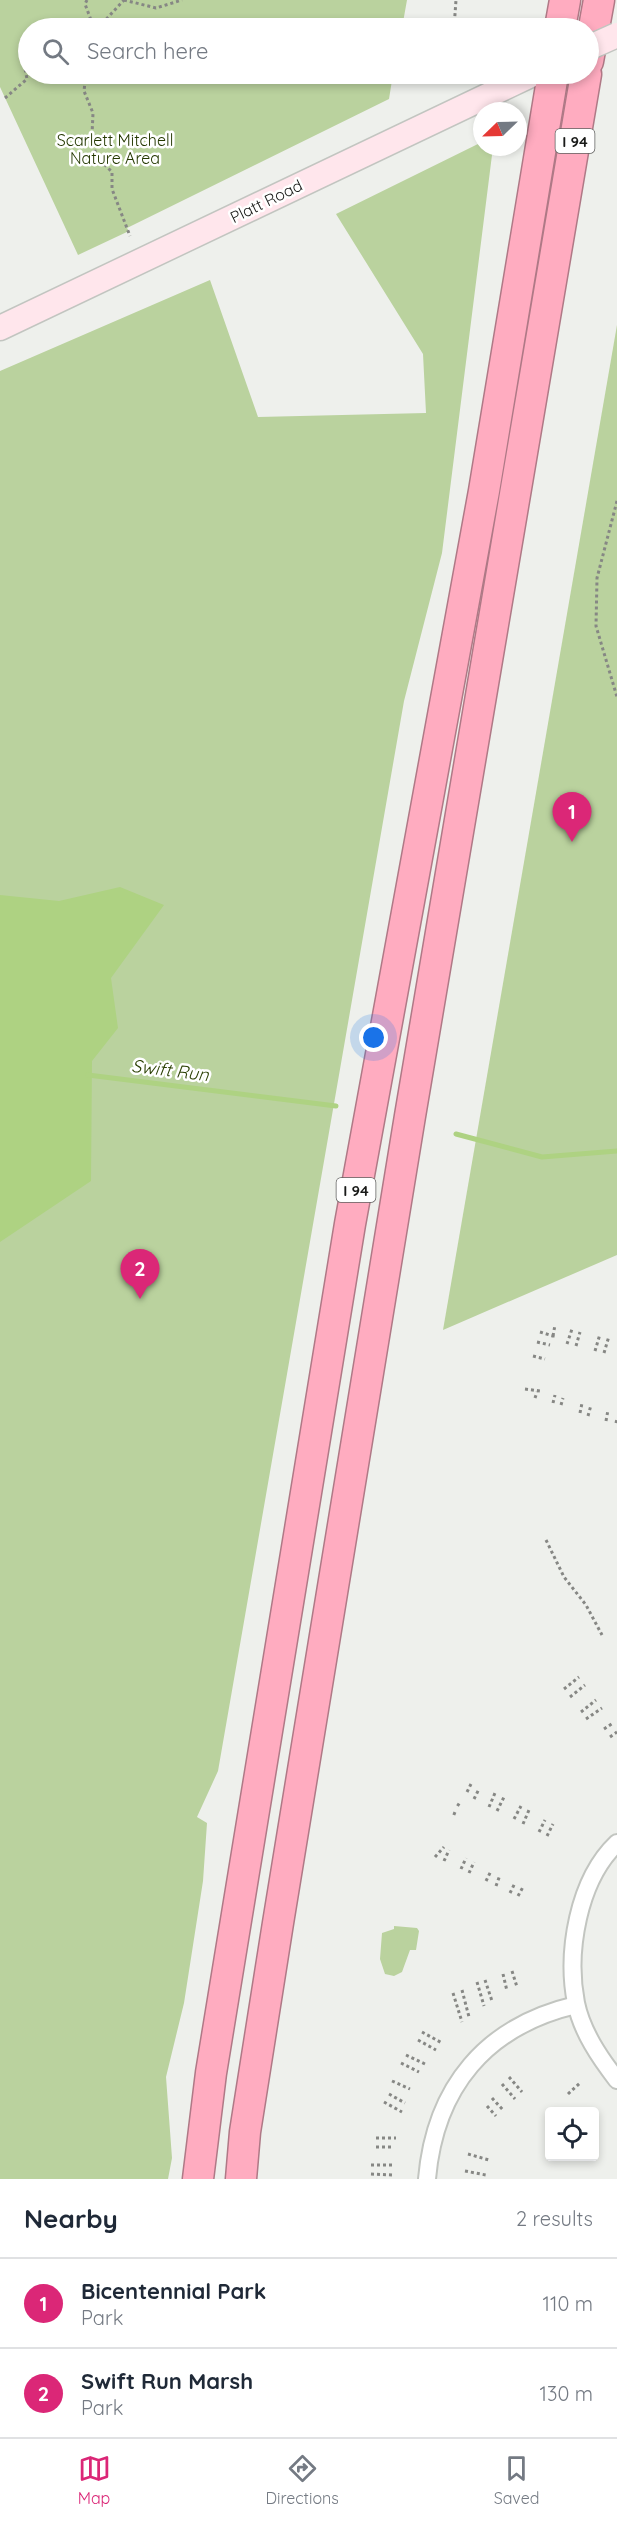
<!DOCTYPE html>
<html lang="en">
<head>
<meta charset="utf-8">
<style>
  body { margin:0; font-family:Quicksand,sans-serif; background:#f6f6f7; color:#1f2937 }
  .controls { position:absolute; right:18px; bottom:18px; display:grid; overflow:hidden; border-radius:6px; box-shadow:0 3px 9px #0003 }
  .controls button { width:54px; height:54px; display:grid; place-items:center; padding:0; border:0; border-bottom:2px solid #e0e1e3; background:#fff; color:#1f2937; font:30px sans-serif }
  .compass { position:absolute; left:473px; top:102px; width:54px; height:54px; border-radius:50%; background:#fff; box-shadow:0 3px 9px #0003; rotate:247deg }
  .you { position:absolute; left:374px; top:1038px; width:21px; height:21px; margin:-15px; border:4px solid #fff; border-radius:50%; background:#1a73e8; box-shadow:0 0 0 9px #1a73e833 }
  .badge { display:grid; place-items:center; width:39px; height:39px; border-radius:50%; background:#db2777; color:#fff; font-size:20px; font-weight:700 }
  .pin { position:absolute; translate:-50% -50px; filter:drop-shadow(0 2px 3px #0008) }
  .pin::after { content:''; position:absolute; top:32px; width:21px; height:18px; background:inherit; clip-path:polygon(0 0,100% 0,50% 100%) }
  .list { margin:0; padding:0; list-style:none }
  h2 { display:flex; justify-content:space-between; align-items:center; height:78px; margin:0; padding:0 24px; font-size:26px }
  h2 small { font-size:20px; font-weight:400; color:#747a83 }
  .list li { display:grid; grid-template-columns:39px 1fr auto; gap:18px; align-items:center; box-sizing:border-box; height:90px; padding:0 24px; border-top:2px solid #e0e1e3 }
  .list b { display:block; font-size:22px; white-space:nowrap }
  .list p { margin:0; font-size:20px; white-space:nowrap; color:#747a83 }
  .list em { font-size:20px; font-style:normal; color:#747a83 }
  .icon { flex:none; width:33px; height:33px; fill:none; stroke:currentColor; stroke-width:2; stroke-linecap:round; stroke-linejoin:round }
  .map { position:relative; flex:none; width:617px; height:2179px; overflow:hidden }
  .search { position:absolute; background:#fff; box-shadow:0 3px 9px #0003; left:18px; right:18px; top:18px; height:66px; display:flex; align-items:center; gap:15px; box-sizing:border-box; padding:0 21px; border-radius:33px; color:#747a83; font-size:22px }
  .sheet { height:258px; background:#fff }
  nav { display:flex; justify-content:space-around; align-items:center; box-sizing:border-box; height:84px; border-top:2px solid #e0e1e3; background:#fff; font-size:16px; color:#747a83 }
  nav a { display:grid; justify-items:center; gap:3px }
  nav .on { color:#db2777 }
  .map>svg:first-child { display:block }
  .green { fill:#bad29e }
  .water { fill:#aed282 }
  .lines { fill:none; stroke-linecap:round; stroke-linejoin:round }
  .stream { stroke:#aed282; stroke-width:5 }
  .street-casing { stroke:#c2c5c0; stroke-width:20 }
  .secondary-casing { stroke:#c2c5c0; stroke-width:27 }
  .highway-casing { stroke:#af7986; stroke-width:33 }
  .path { stroke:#868784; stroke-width:3; stroke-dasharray:3 3; stroke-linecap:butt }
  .street { stroke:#fff; stroke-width:16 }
  .secondary { stroke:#ffe6ec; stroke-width:24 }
  .highway { stroke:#ffacc0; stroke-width:30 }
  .secondary-bridge-casing { stroke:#c2c5c0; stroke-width:27; stroke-linecap:butt }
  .secondary-bridge { stroke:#ffe6ec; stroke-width:24 }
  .labels { text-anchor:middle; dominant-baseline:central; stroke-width:5; stroke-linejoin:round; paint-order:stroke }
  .shield { fill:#fff; stroke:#5f5f5e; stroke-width:1.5 }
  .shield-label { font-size:15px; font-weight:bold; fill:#1a1b19 }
  .park-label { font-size:16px; fill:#243800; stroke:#fff }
  .street-label { font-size:16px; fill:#1a1b19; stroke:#fff }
  .water-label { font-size:18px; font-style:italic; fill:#2c4105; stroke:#fff }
</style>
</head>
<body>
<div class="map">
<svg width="617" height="2179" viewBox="0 0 617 2179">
  <rect width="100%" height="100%" fill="#eef0ec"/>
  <!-- green -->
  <g class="green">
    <polygon points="0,0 407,0 402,28 28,28 28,74 393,74 389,99 127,228 129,231 78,255 0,87"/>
    <polygon points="482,142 482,147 493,147 442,553 404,701 218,1771 197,1817 207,1823 203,1881 184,2003 166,2077 172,2158 168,2179 0,2179 0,371 210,280 258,417 426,413 423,354 336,214"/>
    <polygon points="617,325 617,1255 443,1330"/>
    <polygon points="394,1926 417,1928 419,1931 416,1950 410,1950 402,1972 394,1976 385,1974 380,1959 382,1933 394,1929"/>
  </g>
  <!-- water -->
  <polygon class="water" points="120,887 164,905 111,978 118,1028 92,1061 91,1181 0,1242 0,895 59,901"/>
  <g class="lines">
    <!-- stream -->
    <g class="stream">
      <polyline points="88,1075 336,1106"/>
      <polyline points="456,1134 542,1157 617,1151"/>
    </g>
    <defs>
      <g id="street">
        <path d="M617,1843C578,1880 566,1952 576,2003C582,2032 600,2058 617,2080"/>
        <path d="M427,2179C435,2087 486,2026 576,2005"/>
      </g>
      <polyline id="secondary" points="0,328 533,74"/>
      <g id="highway">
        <polyline points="560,28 565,0"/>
        <polyline points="588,61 599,0"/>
        <polyline points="198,2179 211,2073 350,1224 484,491 553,74"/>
        <polyline points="241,2179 245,2132 278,1923 410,1116 586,74"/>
      </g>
    </defs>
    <!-- street casing -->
    <use href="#street" class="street-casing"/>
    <!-- secondary casing -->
    <use href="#secondary" class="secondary-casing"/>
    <!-- highway casing -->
    <use href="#highway" class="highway-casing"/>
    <!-- path -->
    <g class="path">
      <polyline points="87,0 85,4 94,28"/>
      <polyline points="124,0 156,8 182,0"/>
      <polyline points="98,28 124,0"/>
      <polyline points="454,28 456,0"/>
      <polyline points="86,74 84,91 93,113 92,135 96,156 112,172 112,189 130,236"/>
      <polyline points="445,83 446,78 451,74"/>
      <polyline points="5,98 27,79 23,58 28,56"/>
      <polyline points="617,501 597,578 596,626 617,697"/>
      <polyline points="540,1332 553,1336 553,1340"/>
      <polyline points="553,1336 555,1325"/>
      <polyline points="537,1342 550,1345"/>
      <polyline points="567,1344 572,1329"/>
      <polyline points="576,1346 580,1332"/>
      <polyline points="595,1351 600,1334"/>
      <polyline points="604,1353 609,1336"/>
      <polyline points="533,1356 545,1359"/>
      <polyline points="525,1389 540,1391"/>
      <polyline points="535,1398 537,1392"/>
      <polyline points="553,1403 555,1395"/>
      <polyline points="561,1405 563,1398"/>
      <polyline points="580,1413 582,1403"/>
      <polyline points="588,1416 591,1405"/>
      <polyline points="606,1421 608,1410"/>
      <polyline points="616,1423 617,1419"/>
      <polyline points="546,1540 564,1577 586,1605 602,1635"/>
      <polyline points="564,1689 579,1677"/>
      <polyline points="570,1697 585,1685"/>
      <polyline points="581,1712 596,1700"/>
      <polyline points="586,1719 602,1708"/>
      <polyline points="604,1729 613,1723"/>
      <polyline points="610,1737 617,1732"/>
      <polyline points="467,1792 471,1784"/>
      <polyline points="474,1799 479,1789"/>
      <polyline points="457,1804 462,1807"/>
      <polyline points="489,1807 495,1793"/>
      <polyline points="497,1811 504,1797"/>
      <polyline points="453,1813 458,1815"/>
      <polyline points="514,1819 521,1806"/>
      <polyline points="523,1824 529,1810"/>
      <polyline points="539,1832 545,1820"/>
      <polyline points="547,1836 553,1824"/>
      <polyline points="435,1857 444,1847"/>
      <polyline points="444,1861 449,1850"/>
      <polyline points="461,1869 466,1858"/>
      <polyline points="469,1873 474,1862"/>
      <polyline points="486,1881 491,1871"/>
      <polyline points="496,1886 500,1875"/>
      <polyline points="510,1893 515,1883"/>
      <polyline points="518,1896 523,1887"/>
      <polyline points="512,1971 517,1987"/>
      <polyline points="503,1974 507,1991"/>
      <polyline points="485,1980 492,2001"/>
      <polyline points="477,1982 484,2006"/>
      <polyline points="462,1990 469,2017"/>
      <polyline points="453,1993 462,2022"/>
      <polyline points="422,2032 442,2043"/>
      <polyline points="418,2040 436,2050"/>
      <polyline points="406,2055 425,2064"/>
      <polyline points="401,2063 419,2072"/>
      <polyline points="509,2077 522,2092"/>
      <polyline points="392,2081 410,2089"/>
      <polyline points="502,2084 515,2099"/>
      <polyline points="389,2094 405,2103"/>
      <polyline points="568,2094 580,2083"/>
      <polyline points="492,2098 503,2110"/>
      <polyline points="384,2102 402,2112"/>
      <polyline points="487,2106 496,2116"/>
      <polyline points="376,2138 396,2138"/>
      <polyline points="376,2147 394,2147"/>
      <polyline points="468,2154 489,2160"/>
      <polyline points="371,2165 393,2165"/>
      <polyline points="465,2171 486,2175"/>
      <polyline points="371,2174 392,2175"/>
    </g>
    <!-- street -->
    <use href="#street" class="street"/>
    <!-- secondary -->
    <use href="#secondary" class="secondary"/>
    <!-- highway -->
    <use href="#highway" class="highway"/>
    <defs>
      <polyline id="secondary-bridge" points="588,48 617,35"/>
    </defs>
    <!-- secondary-bridge casing -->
    <use href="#secondary-bridge" class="secondary-bridge-casing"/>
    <!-- secondary-bridge -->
    <use href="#secondary-bridge" class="secondary-bridge"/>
  </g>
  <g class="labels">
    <!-- shield labels -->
    <g class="shield">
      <rect x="555.5" y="129" width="39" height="24" rx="4.5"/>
      <rect x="336.5" y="1178" width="39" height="24" rx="4.5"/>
    </g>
    <g class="shield-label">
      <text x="575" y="141">I 94</text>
      <text x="356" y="1190">I 94</text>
    </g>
    <!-- park labels -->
    <g class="park-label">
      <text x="115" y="140">Scarlett Mitchell<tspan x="115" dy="18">Nature Area</tspan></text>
    </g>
    <!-- street labels -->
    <g class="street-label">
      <text transform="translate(266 201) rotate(-26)">Platt Road</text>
    </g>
    <!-- water labels -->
    <g class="water-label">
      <text transform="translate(170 1070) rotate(7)">Swift Run</text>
    </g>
  </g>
</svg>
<div class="controls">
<button><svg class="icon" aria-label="locate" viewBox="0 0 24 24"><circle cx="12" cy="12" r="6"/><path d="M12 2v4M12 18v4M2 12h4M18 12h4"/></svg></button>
</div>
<svg class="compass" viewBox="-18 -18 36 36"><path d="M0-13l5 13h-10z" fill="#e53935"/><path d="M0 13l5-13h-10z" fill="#747a83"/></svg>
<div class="you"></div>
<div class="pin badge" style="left:572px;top:842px">1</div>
<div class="pin badge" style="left:140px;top:1299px">2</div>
<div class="search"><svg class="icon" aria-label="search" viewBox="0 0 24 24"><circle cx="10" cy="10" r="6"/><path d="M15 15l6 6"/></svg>Search here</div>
</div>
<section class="sheet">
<h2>Nearby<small>2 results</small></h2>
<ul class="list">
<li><span class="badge">1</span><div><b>Bicentennial Park</b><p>Park</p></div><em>110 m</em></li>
<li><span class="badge">2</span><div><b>Swift Run Marsh</b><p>Park</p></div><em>130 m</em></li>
</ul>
</section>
<nav>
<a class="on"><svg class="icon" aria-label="map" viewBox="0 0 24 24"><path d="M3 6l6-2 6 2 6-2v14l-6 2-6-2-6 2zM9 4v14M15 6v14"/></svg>Map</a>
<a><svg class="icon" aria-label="directions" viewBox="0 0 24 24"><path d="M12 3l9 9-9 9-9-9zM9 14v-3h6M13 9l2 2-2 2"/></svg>Directions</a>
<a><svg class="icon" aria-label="saved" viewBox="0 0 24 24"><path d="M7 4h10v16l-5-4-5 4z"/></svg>Saved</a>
</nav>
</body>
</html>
